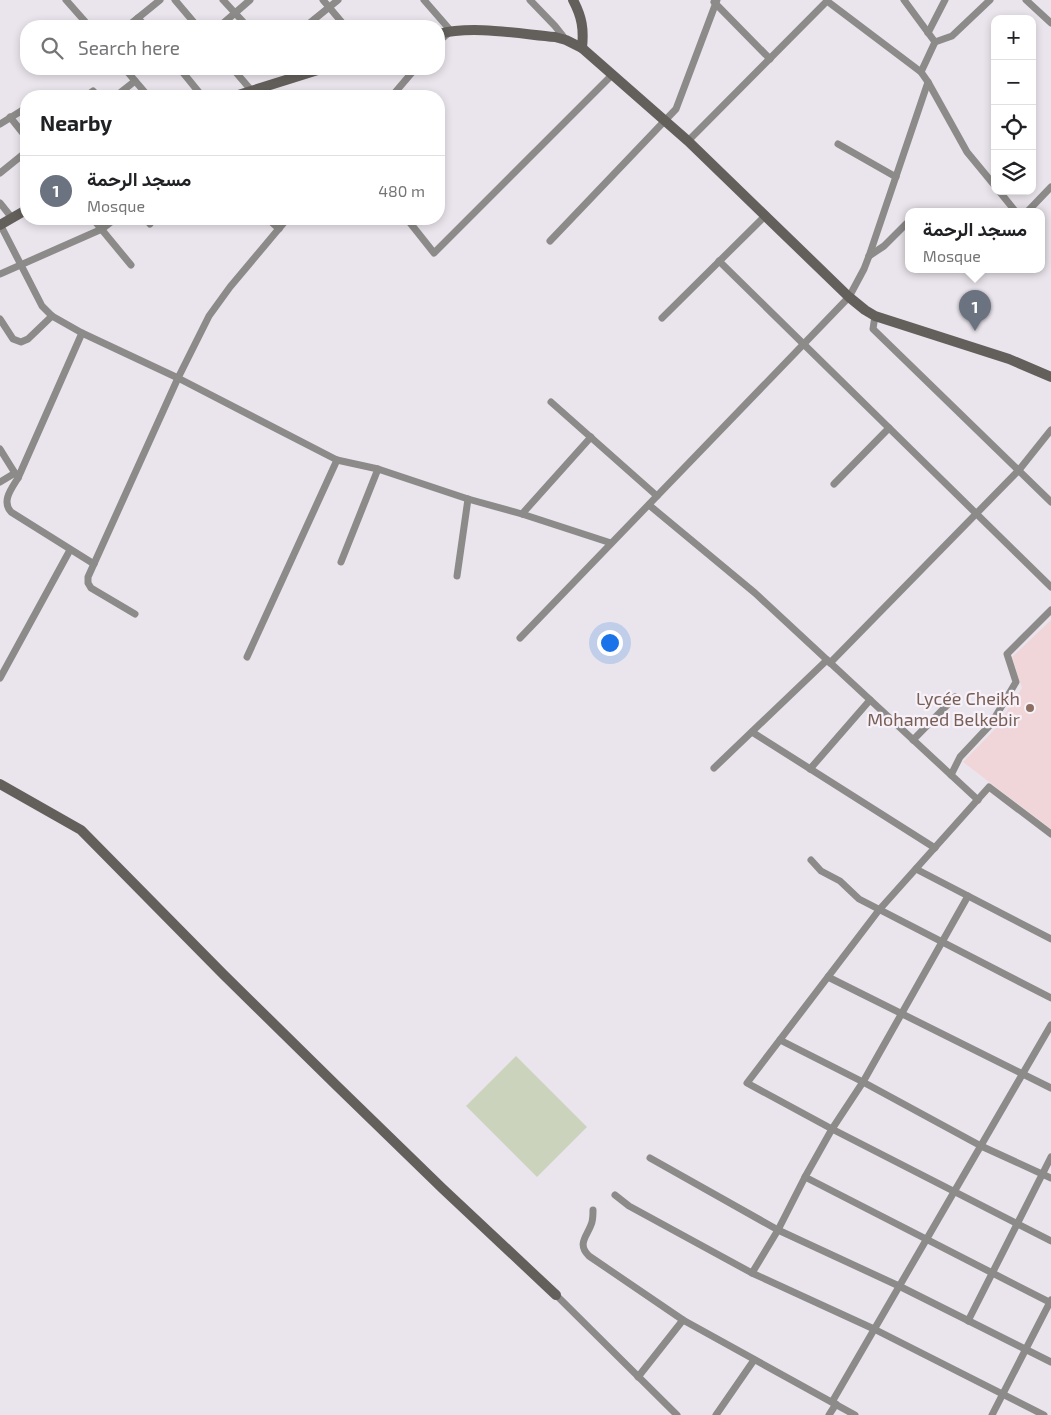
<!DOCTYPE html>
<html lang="en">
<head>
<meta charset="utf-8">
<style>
  body { margin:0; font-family:"Exo 2",Vazirmatn,sans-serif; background:#f6f6f6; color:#202124 }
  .controls { position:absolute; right:15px; top:15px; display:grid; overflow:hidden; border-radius:10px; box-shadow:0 2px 8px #0003 }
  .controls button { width:45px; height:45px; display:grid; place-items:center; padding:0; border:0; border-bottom:1px solid #e0e0e0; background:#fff; color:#202124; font:25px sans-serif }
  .you { position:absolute; left:609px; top:642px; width:18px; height:18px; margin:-12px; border:4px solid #fff; border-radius:50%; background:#1a73e8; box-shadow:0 0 0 8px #1a73e833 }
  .badge { display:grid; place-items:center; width:32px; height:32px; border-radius:50%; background:#40888e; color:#fff; font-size:16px; font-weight:700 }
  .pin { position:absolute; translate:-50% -41px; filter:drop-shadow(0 1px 2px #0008) }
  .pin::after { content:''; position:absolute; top:26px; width:18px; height:15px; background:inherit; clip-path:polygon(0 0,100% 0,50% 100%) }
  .popup { position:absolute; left:905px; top:208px; width:140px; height:65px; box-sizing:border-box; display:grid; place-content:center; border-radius:10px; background:#fff; filter:drop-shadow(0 1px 4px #0005); font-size:16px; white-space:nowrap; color:#757577 }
  .popup b { font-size:19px; color:#202124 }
  .popup::after { content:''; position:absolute; left:50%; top:100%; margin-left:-10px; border:10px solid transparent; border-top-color:#fff }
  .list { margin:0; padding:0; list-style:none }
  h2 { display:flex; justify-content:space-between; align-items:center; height:65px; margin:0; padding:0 20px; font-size:21px }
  h2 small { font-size:16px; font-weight:400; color:#757577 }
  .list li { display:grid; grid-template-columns:32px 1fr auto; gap:15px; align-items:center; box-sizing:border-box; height:70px; padding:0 20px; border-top:1px solid #e0e0e0 }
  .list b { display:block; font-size:19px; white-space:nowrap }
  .list p { margin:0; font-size:16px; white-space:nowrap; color:#757577 }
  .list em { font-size:16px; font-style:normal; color:#757577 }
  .icon { flex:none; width:28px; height:28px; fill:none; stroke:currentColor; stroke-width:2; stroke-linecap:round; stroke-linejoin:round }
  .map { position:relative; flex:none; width:1051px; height:1415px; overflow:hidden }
  .search { position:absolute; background:#fff; box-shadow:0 2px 8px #0003; left:20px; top:20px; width:425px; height:55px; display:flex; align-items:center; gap:12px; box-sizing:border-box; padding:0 18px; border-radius:20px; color:#757577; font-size:19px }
  .panel { position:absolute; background:#fff; box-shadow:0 2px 8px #0003; left:20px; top:90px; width:425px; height:135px; border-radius:20px }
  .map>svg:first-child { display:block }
  .education { fill:#f0d6d8 }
  .green { fill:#ccd3bd }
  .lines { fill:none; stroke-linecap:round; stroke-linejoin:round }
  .street { stroke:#8d8b89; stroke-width:7 }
  .secondary { stroke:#63605c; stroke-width:10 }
  .education-dot { fill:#8d6e63; stroke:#f7f2f9; stroke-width:2 }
  .labels { text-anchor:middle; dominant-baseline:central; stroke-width:4.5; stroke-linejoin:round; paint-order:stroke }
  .education-label { font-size:18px; fill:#785e54; stroke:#f7f2f9; text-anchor:end }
</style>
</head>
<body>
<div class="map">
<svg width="1051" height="1415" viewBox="0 0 1051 1415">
  <rect width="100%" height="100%" fill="#eae5ec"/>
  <!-- education -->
  <polygon class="education" points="1051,620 1051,829 963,762 995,729 1022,688 1012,657"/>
  <!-- green -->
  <polygon class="green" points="516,1056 587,1127 537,1177 466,1106"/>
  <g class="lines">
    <!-- street -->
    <g class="street">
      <polyline points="66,0 89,26"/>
      <polyline points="175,0 197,26"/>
      <polyline points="223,0 247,26"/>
      <polyline points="323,0 345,26"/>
      <polyline points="424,0 451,31 439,41"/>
      <polyline points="530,0 555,26 566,40"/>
      <polyline points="904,0 935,42"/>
      <polyline points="1026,0 1051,23"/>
      <polyline points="714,2 770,59"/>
      <polyline points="138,18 145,26"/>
      <polyline points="128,26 160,0"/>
      <polyline points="220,26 250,0"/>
      <polyline points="306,26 338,0"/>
      <polyline points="928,33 945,0"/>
      <polyline points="125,69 148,96"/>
      <polyline points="180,69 202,96"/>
      <polyline points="233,69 251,90"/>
      <polyline points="286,69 293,77"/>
      <polyline points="921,72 935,42 952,36 990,0"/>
      <polyline points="45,96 47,96"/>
      <polyline points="86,96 93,91 98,96"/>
      <polyline points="116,96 135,81"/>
      <polyline points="392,96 415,69"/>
      <polyline points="10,117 26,137"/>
      <polyline points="0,124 26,108"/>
      <polyline points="688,141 827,1 921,72 928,82 967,152 995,186"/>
      <polyline points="838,144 896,177"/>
      <polyline points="0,173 26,152"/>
      <polyline points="999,191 1016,212"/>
      <polyline points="0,203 12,218"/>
      <polyline points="1027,212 1051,187"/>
      <polyline points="93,219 131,265"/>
      <polyline points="146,219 150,224"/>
      <polyline points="268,219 279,229"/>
      <polyline points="407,219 434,253 612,75"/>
      <polyline points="0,224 42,306 52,316 82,333 178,378 337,460 378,469 468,499 522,514 611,543"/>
      <polyline points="550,241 676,109 717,0"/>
      <polyline points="869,256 884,246 906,224"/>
      <polyline points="719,261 1051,587"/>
      <polyline points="0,274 102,229 115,219"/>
      <polyline points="875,316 873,329 1051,502"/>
      <polyline points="662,318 766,215"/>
      <polyline points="0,319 13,339 21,342 28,339 52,316"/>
      <path d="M82,333L18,478C12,488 1,501 11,512L94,564"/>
      <polyline points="551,402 657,496"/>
      <polyline points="0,449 18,478"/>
      <polyline points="0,482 15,473"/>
      <polyline points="834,484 889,428"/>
      <polyline points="649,505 755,593 978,800"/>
      <polyline points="522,514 591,437"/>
      <polyline points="341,562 378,469"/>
      <polyline points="457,576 468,499"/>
      <polyline points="135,614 91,588 88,583 88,577 178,378 209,316 230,287 287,219"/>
      <polyline points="520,638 849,297 864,269 869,256 928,82"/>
      <polyline points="247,657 337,460"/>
      <polyline points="830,663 1019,470 1051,430"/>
      <polyline points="0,678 70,550"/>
      <polyline points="752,732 935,848"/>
      <polyline points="913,740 955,697"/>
      <polyline points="714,768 827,660"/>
      <polyline points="810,769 870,700"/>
      <polyline points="951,775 960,757 991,724 1016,682 1007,654 1051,610"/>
      <polyline points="1051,834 989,787 879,910 747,1083 832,1129 1051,1241"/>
      <polyline points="811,860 821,871 840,881 859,899 1051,998"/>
      <polyline points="916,869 1051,939"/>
      <polyline points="828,977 1051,1088"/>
      <polyline points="780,1040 863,1082 981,1146 1051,1178"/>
      <polyline points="650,1158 778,1230 899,1286 1051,1362"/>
      <polyline points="805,1177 1051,1303"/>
      <polyline points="615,1195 629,1206 752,1273 874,1329 1044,1415"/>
      <path d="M593,1210C593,1214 593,1218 592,1222C588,1236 576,1243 589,1256L683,1320L855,1415"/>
      <polyline points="752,1273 778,1230 805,1177 832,1129 863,1082 968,896"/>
      <polyline points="556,1295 677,1415"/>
      <polyline points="968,1321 1051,1157"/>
      <polyline points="638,1377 683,1320"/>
      <polyline points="832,1402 1051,1025"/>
      <polyline points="716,1415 754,1360"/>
      <polyline points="829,1415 836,1404"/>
      <polyline points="992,1415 1051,1300"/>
    </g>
    <!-- secondary -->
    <g class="secondary">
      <path d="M573,0C582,17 584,29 582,48"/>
      <path d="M439,34C472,25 520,34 555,37L566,40L582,48L688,141L849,297L865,310L875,316L1009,359L1051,377"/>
      <polyline points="235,96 321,69"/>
      <polyline points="0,225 26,210"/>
      <polyline points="0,784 81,830 223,974 338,1087 443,1189 556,1295"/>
    </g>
  </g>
  <!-- markers -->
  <circle class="education-dot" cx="1030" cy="708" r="5"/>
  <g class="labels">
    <!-- education labels -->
    <g class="education-label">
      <text x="1020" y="698">Lycée Cheikh<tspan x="1020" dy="21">Mohamed Belkebir</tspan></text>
    </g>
  </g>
</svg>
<div class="controls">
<button>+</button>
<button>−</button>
<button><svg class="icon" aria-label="locate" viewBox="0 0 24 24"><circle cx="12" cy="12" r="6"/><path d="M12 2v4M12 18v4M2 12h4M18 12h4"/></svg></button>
<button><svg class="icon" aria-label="layers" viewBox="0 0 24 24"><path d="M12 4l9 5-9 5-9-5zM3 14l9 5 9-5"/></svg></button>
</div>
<div class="you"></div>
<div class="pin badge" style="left:975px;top:331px;background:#6b7280">1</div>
<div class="popup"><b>مسجد الرحمة</b>Mosque</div>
<div class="search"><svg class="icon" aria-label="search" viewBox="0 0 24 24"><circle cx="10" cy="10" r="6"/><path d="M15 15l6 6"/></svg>Search here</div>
<section class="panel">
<h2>Nearby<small></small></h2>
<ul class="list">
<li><span class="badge" style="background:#6b7280">1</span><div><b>مسجد الرحمة</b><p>Mosque</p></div><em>480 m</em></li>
</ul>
</section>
</div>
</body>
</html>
